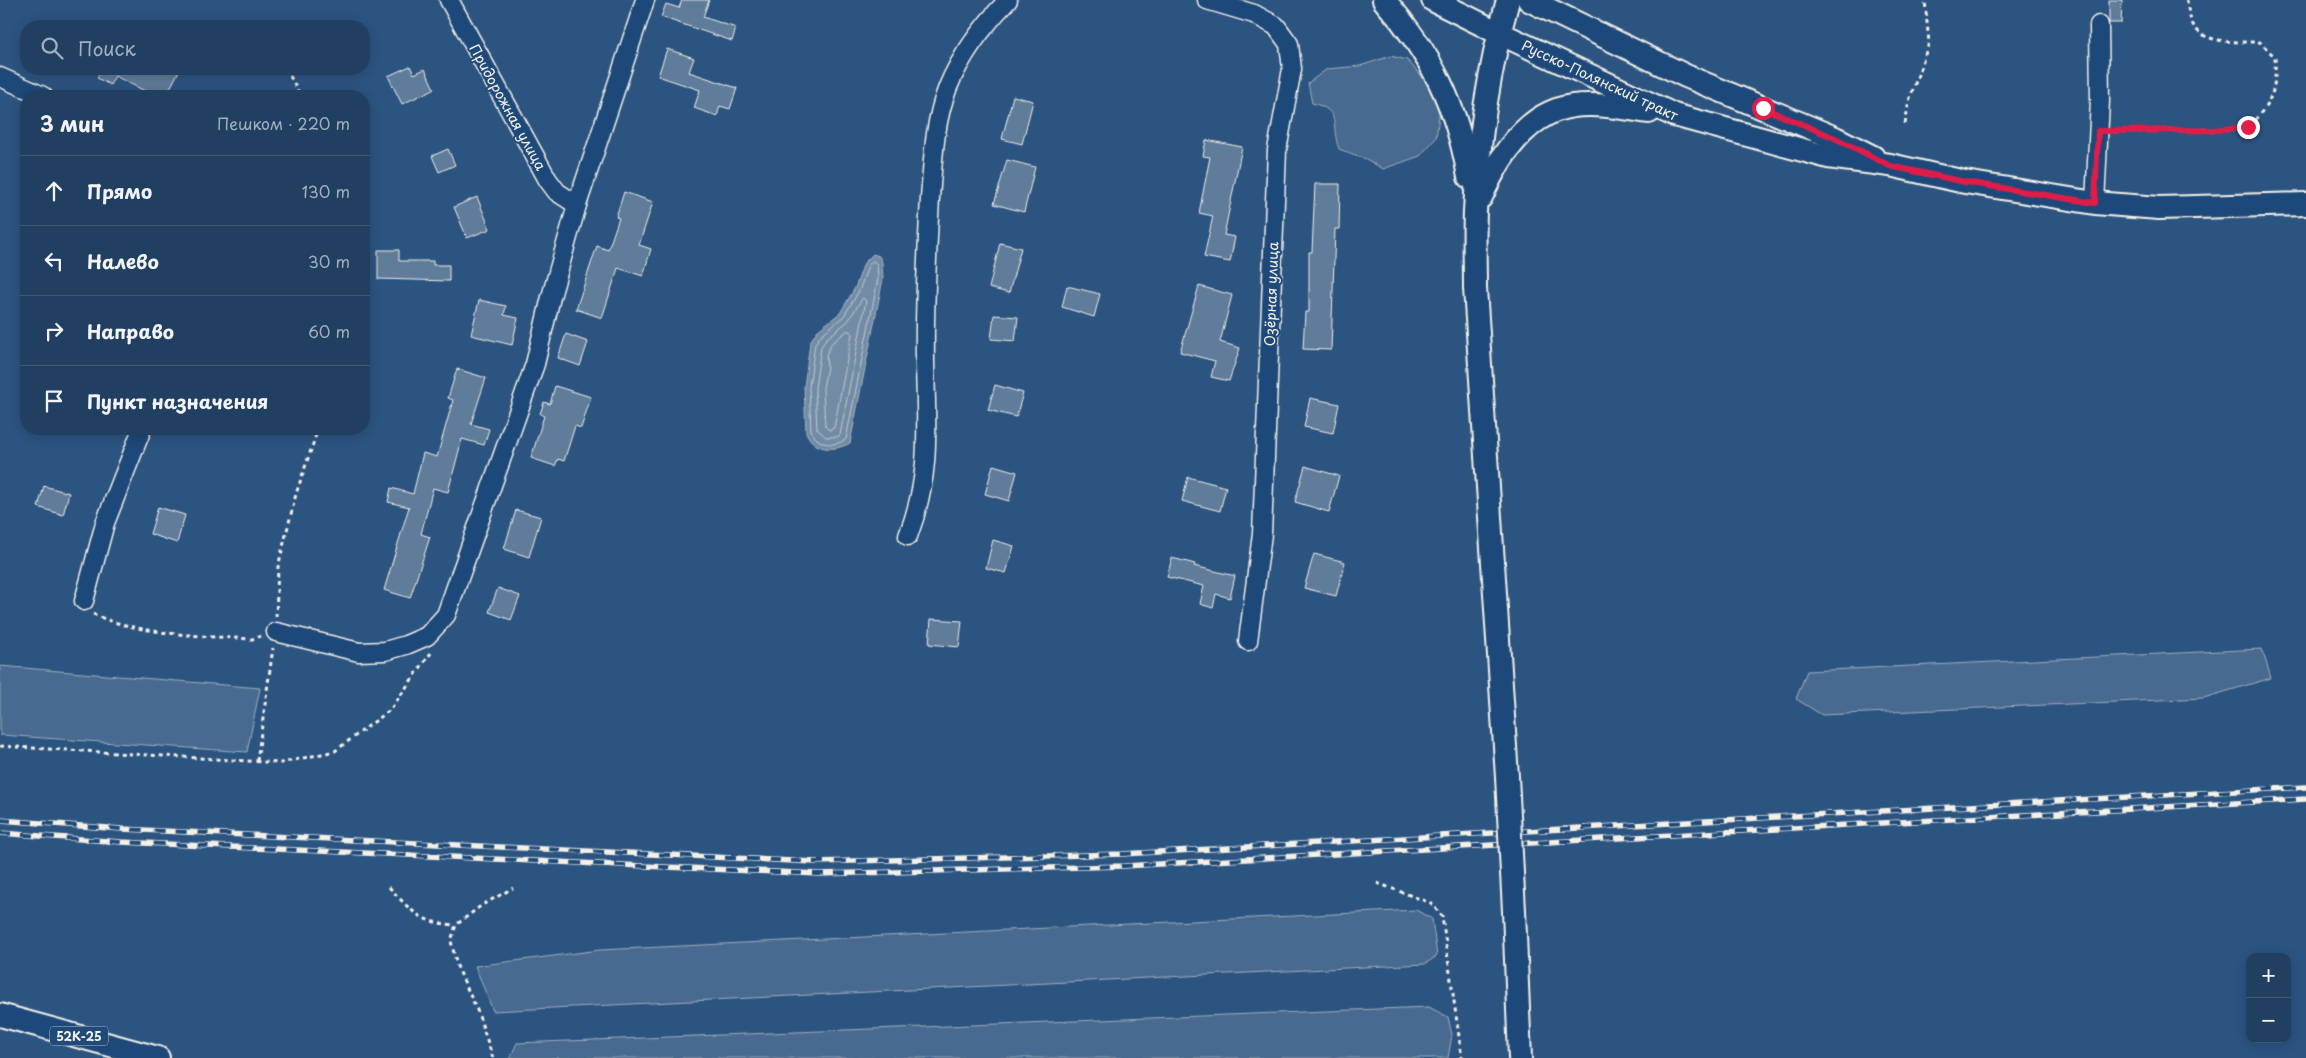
<!DOCTYPE html>
<html lang="ru">
<head>
<meta charset="utf-8">
<style>
  body { margin:0; font-family:"Playpen Sans",sans-serif; background:#294667; color:#f1f3f6 }
  .controls { position:absolute; right:15px; bottom:15px; display:grid; overflow:hidden; border-radius:10px; box-shadow:0 2px 12px #0003 }
  .controls button { width:45px; height:45px; display:grid; place-items:center; padding:0; border:0; border-bottom:1px solid #3e5876; background:#213f61; color:#f1f3f6; font:25px sans-serif }
  .stop { position:absolute; width:15px; height:15px; margin:-11px; border:4px solid #e11d48; border-radius:50%; background:#fff }
  .stop.end { background:#e11d48; border-color:#fff; box-shadow:0 1px 5px #0008 }
  .list { margin:0; padding:0; list-style:none }
  h2 { display:flex; justify-content:space-between; align-items:center; height:65px; margin:0; padding:0 20px; font-size:21px }
  h2 small { font-size:16px; font-weight:400; color:#a2afbd }
  .list li { display:grid; grid-template-columns:32px 1fr auto; gap:15px; align-items:center; box-sizing:border-box; height:70px; padding:0 20px; border-top:1px solid #3e5876 }
  .list b { display:block; font-size:19px; white-space:nowrap }
  .list em { font-size:16px; font-style:normal; color:#a2afbd }
  .icon { flex:none; width:28px; height:28px; fill:none; stroke:currentColor; stroke-width:2; stroke-linecap:round; stroke-linejoin:round }
  .map { position:relative; flex:none; width:2306px; height:1058px; overflow:hidden }
  .search { position:absolute; background:#213f61; box-shadow:0 2px 12px #0003; left:20px; top:20px; width:350px; height:55px; display:flex; align-items:center; gap:12px; box-sizing:border-box; padding:0 18px; border-radius:20px; color:#a2afbd; font-size:19px }
  .panel { position:absolute; background:#213f61; box-shadow:0 2px 12px #0003; left:20px; top:90px; width:350px; height:345px; border-radius:20px }
  .map>svg:first-child { display:block }
  .green { fill:#496b90; stroke:#9eaebc }
  .water { fill:#738ca6; stroke:#a7b4c0 }
  .lines { fill:none; stroke-linecap:round; stroke-linejoin:round }
  .shore { stroke:#c0c9ce; stroke-width:1 }
  .building { fill:#5e7b9a; stroke:#f4f1e8 }
  .minor-casing { stroke:#f4f1e8; stroke-width:21 }
  .major-casing { stroke:#f4f1e8; stroke-width:26 }
  .path { stroke:#f4f1e8; stroke-width:3; stroke-dasharray:4 4; stroke-linecap:butt }
  .minor { stroke:#1f4a7a; stroke-width:18 }
  .major { stroke:#1f4a7a; stroke-width:22 }
  .rail-casing { stroke:#f4f1e8; stroke-width:5.5 }
  .rail { stroke:#1f4a7a; stroke-width:4; stroke-dasharray:11; stroke-linecap:butt }
  .major-bridge-casing { stroke:#f4f1e8; stroke-width:26; stroke-linecap:butt }
  .major-bridge { stroke:#1f4a7a; stroke-width:22 }
  .route { stroke:#e11d48; stroke-width:6 }
  .labels { text-anchor:middle; dominant-baseline:central; stroke-width:4; stroke-linejoin:round; paint-order:stroke }
  .shield { fill:#1f4a7a; stroke:#b4bfc7; stroke-width:1 }
  .shield-label { font-size:12px; font-weight:bold; fill:#f4f1e8 }
  .street-label { font-size:14px; fill:#f4f1e8; stroke:#1f4a7a }
</style>
</head>
<body>
<div class="map">
<svg width="2306" height="1058" viewBox="0 0 2306 1058">
  <rect width="100%" height="100%" fill="#2c5481"/>
  <filter id="ink" filterUnits="userSpaceOnUse"><feTurbulence type="fractalNoise" baseFrequency=".02" numOctaves="2"/><feDisplacementMap in="SourceGraphic" scale="10" xChannelSelector="R" yChannelSelector="G"/><feConvolveMatrix kernelMatrix="1 2 1 2 8 2 1 2 1" color-interpolation-filters="sRGB"/></filter>
  <g filter="url(#ink)">
    <!-- green -->
    <g class="green">
      <path d="M1391,56L1407,60L1428,83L1440,108L1436,138L1420,156L1383,169L1366,159L1339,149C1330,125 1343,111 1312,103L1308,83L1327,69L1360,66Z"/>
      <polygon points="2262,649 2271,678 2204,698 1822,715 1796,699 1807,671"/>
      <polygon points="0,666 260,688 247,752 0,735"/>
      <polygon points="1416,910 1432,919 1437,956 1425,964 493,1011 475,966 600,950"/>
      <polygon points="1429,1007 1448,1017 1452,1035 1448,1058 510,1058 517,1043"/>
    </g>
    <!-- water -->
    <path class="water" d="M873,254L879,256L882,262L883,279L850,443C834,452 813,451 806,432L804,387L810,342L817,331L840,313L855,288L864,263Z"/>
    <g class="lines">
      <!-- shore -->
      <g class="shore">
        <path d="M873,261L877,264L878,279L846,439C835,448 816,445 811,430L809,387L815,344L821,335L844,316L859,291L868,266Z"/>
        <polygon points="863,298 866,301 840,435 837,437 826,437 817,429 815,388 821,347 826,339 848,321"/>
        <polygon points="847,331 850,331 852,334 834,428 829,430 825,426 823,388 827,367 826,355 831,344"/>
      </g>
    </g>
    <!-- building -->
    <g class="building">
      <polygon points="682,0 709,0 703,17 736,28 732,41 661,17 666,4 679,8"/>
      <polygon points="2109,0 2122,0 2121,23 2109,23"/>
      <polygon points="667,49 694,58 689,72 737,88 730,109 720,106 717,116 694,108 700,90 658,76"/>
      <polygon points="410,66 414,74 425,69 434,89 402,104 388,76"/>
      <polygon points="101,69 180,69 166,96 155,96 115,76 110,85 97,78"/>
      <polygon points="1013,96 1033,101 1022,144 1002,139"/>
      <polygon points="1206,140 1242,147 1224,235 1235,237 1230,262 1204,257 1213,216 1199,213 1210,157 1203,156"/>
      <polygon points="448,149 455,165 439,172 432,156"/>
      <polygon points="1007,160 1035,167 1024,212 994,204"/>
      <polygon points="1315,184 1340,184 1339,229 1335,229 1331,350 1303,349 1305,312 1309,312 1309,252 1312,252"/>
      <polygon points="624,192 653,202 639,245 651,249 643,276 618,268 602,318 576,309 597,246 608,250 619,218 616,217"/>
      <polygon points="477,197 490,229 467,238 454,207"/>
      <polygon points="1000,243 1021,248 1009,293 989,288"/>
      <polygon points="378,250 399,250 399,261 433,261 433,265 449,265 449,281 378,279"/>
      <polygon points="1067,286 1100,294 1094,317 1062,307"/>
      <polygon points="1199,286 1232,295 1220,342 1240,348 1229,381 1211,377 1215,361 1180,352"/>
      <polygon points="479,300 506,306 504,315 518,318 512,345 471,335"/>
      <polygon points="994,315 1018,317 1015,341 991,339"/>
      <polygon points="566,334 588,342 580,366 558,358"/>
      <polygon points="457,369 486,378 471,424 489,429 484,445 462,439 448,492 433,488 421,534 430,537 410,598 384,590 409,507 388,502 391,488 413,494 423,453 437,457 453,400 448,398"/>
      <polygon points="995,385 1023,393 1016,417 988,410"/>
      <polygon points="555,386 591,397 581,428 575,426 564,461 558,459 555,466 531,458 544,416 540,414 544,402 550,404"/>
      <polygon points="1310,398 1339,404 1333,433 1304,427"/>
      <polygon points="993,465 1017,472 1009,501 985,494"/>
      <polygon points="1305,466 1339,476 1329,512 1295,502"/>
      <polygon points="1188,477 1226,487 1220,511 1182,501"/>
      <polygon points="44,486 69,493 63,515 38,507"/>
      <polygon points="158,507 185,515 177,543 150,534"/>
      <polygon points="516,510 541,517 529,557 504,549"/>
      <polygon points="993,540 1014,546 1006,573 986,568"/>
      <polygon points="1314,554 1345,562 1336,596 1304,588"/>
      <polygon points="1172,558 1195,564 1194,566 1235,576 1230,598 1216,594 1213,608 1200,604 1204,586 1167,577"/>
      <polygon points="498,588 520,596 511,620 489,612"/>
      <polygon points="931,619 962,621 959,647 929,644"/>
    </g>
    <g class="lines">
      <defs>
        <g id="minor">
          <polyline points="449,0 548,180 557,192 577,205"/>
          <polyline points="1207,0 1254,14 1276,26 1289,44 1292,69 1277,150 1262,534 1248,641"/>
          <polyline points="0,77 43,96"/>
          <polyline points="2095,203 2100,100 2099,25"/>
          <path d="M908,536C932,473 926,427 925,361C924,307 927,253 930,198C933,161 934,122 948,87C962,53 983,26 1008,0"/>
          <polyline points="84,601 105,523 142,429"/>
          <polyline points="276,632 359,652 385,651 406,645 427,636 446,615 535,364 551,297 577,205 645,0"/>
        </g>
        <g id="major">
          <path d="M1384,0C1431,53 1457,106 1469,177"/>
          <polyline points="1433,0 1499,33 1674,115 1828,157 1890,165 1965,182 2095,203 2159,208 2306,204"/>
          <polyline points="1529,0 1686,76 1835,138 1873,157"/>
          <path d="M1481,197C1498,159 1526,112 1573,106C1598,103 1624,108 1649,112"/>
          <path d="M1507,777L1475,288C1475,263 1474,237 1475,212C1478,140 1489,69 1508,0"/>
          <polyline points="1514,911 1520,1058"/>
          <polyline points="0,1015 158,1058"/>
        </g>
      </defs>
      <!-- minor casing -->
      <use href="#minor" class="minor-casing"/>
      <!-- major casing -->
      <use href="#major" class="major-casing"/>
      <!-- path -->
      <g class="path">
        <polyline points="286,69 301,96"/>
        <polyline points="1905,124 1909,101 1929,43 1925,0"/>
        <path d="M2114,131L2213,130L2248,127C2273,101 2276,93 2275,57L2260,42C2243,42 2213,44 2199,32C2190,25 2188,10 2187,0"/>
        <polyline points="364,228 365,234 364,249"/>
        <path d="M93,614C139,635 202,636 252,639L261,636"/>
        <polyline points="276,617 278,567 296,494 318,429"/>
        <polyline points="0,746 281,763 335,751 390,710 431,653"/>
        <polyline points="257,761 273,648"/>
        <polyline points="1377,883 1431,903 1442,916 1462,1058"/>
        <path d="M389,887C412,912 420,923 456,925"/>
        <polyline points="493,1058 477,1010 457,966 451,941 456,925 482,905 513,888"/>
      </g>
      <!-- minor -->
      <use href="#minor" class="minor"/>
      <!-- major -->
      <use href="#major" class="major"/>
      <defs>
        <g id="rail">
          <polyline points="0,820 122,829 815,862 1122,854 2306,787"/>
          <polyline points="0,833 121,842 819,874 1124,866 2306,799"/>
        </g>
      </defs>
      <!-- rail casing -->
      <use href="#rail" class="rail-casing"/>
      <!-- rail -->
      <use href="#rail" class="rail"/>
      <defs>
        <polyline id="major-bridge" points="1507,777 1514,911"/>
      </defs>
      <!-- major-bridge casing -->
      <use href="#major-bridge" class="major-bridge-casing"/>
      <!-- major-bridge -->
      <use href="#major-bridge" class="major-bridge"/>
    </g>
  </g>
  <g class="lines" filter="url(#ink)">
    <!-- route -->
    <polyline class="route" points="1763,108 1835,138 1890,166 1965,182 2095,203 2098,131 2213,130 2248,127"/>
  </g>
  <g class="labels">
    <!-- shield labels -->
    <rect class="shield" x="50" y="1026.5" width="58" height="19" rx="4"/>
    <g class="shield-label">
      <text x="79" y="1036">52К-25</text>
    </g>
    <!-- street labels -->
    <g class="street-label">
      <text transform="translate(1600 80) rotate(25)">Русско-Полянский тракт</text>
      <text transform="translate(508 107) rotate(61)">Придорожная улица</text>
      <text transform="translate(1271 294) rotate(-88)">Озёрная улица</text>
    </g>
  </g>
</svg>
<div class="controls">
<button>+</button>
<button>−</button>
</div>
<div class="stop" style="left:1763px;top:108px"></div>
<div class="stop end" style="left:2248px;top:127px"></div>
<div class="search"><svg class="icon" aria-label="search" viewBox="0 0 24 24"><circle cx="10" cy="10" r="6"/><path d="M15 15l6 6"/></svg>Поиск</div>
<section class="panel">
<h2>3 мин<small>Пешком · 220 m</small></h2>
<ul class="list">
<li><svg class="icon" aria-label="ahead" viewBox="0 0 24 24"><path d="M12 20V5M6 11l6-6 6 6"/></svg><div><b>Прямо</b></div><em>130 m</em></li>
<li><svg class="icon" aria-label="left" viewBox="0 0 24 24"><path d="M17 20v-9H6M10 6l-5 5 5 5"/></svg><div><b>Налево</b></div><em>30 m</em></li>
<li><svg class="icon" aria-label="right" viewBox="0 0 24 24"><path d="M7 20v-9h11M14 6l5 5-5 5"/></svg><div><b>Направо</b></div><em>60 m</em></li>
<li><svg class="icon" aria-label="arrive" viewBox="0 0 24 24"><path d="M6 21V4h12l-3 4 3 4H6"/></svg><div><b>Пункт назначения</b></div></li>
</ul>
</section>
</div>
</body>
</html>
